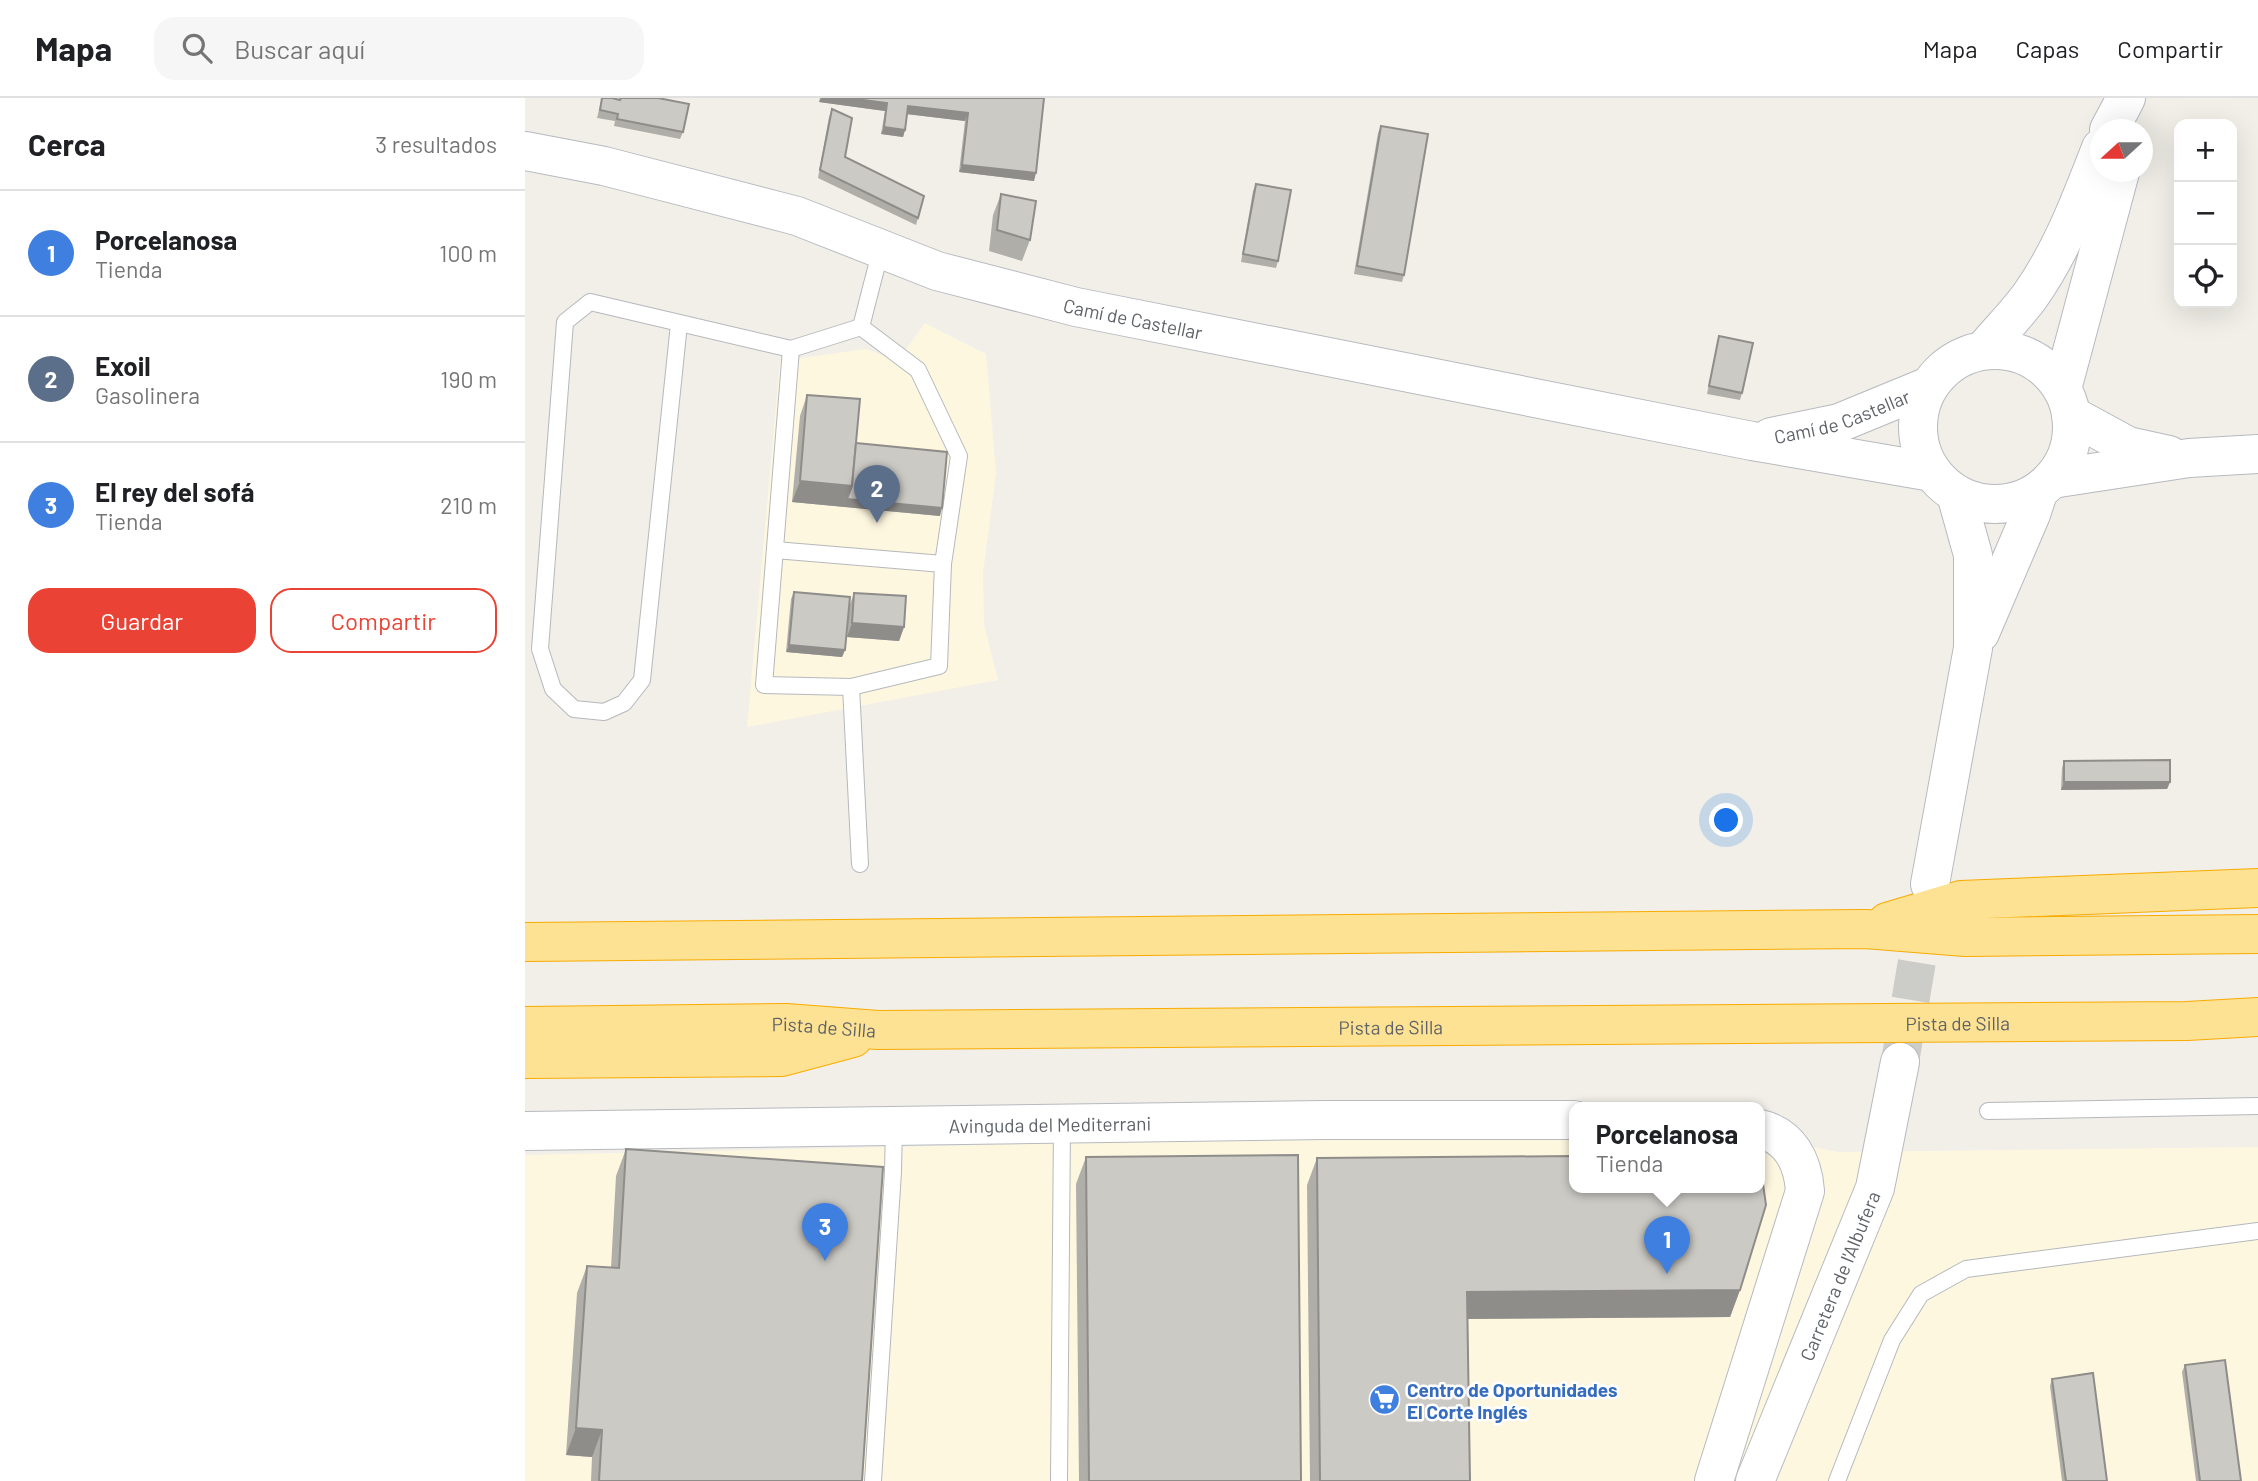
<!DOCTYPE html>
<html lang="es">
<head>
<meta charset="utf-8">
<style>
  body { margin:0; font-family:Barlow,sans-serif; background:#f6f6f6; color:#202124 }
  .controls { position:absolute; right:21px; top:21px; display:grid; overflow:hidden; border-radius:14px; box-shadow:0 7px 28px #0002 }
  .controls button { width:63px; height:63px; display:grid; place-items:center; padding:0; border:0; border-bottom:2px solid #e0e0e0; background:#fff; color:#202124; font:35px sans-serif }
  .compass { position:absolute; left:1565px; top:21px; width:63px; height:63px; border-radius:50%; background:#fff; box-shadow:0 7px 28px #0002; rotate:249deg }
  .you { position:absolute; left:1202px; top:723px; width:24px; height:24px; margin:-18px; border:5px solid #fff; border-radius:50%; background:#1a73e8; box-shadow:0 0 0 10px #1a73e833 }
  .badge { display:grid; place-items:center; width:46px; height:46px; border-radius:50%; background:#ea4335; color:#fff; font-size:23px; font-weight:700 }
  .pin { position:absolute; translate:-50% -58px; filter:drop-shadow(0 2px 4px #0008) }
  .pin::after { content:''; position:absolute; top:37px; width:24px; height:21px; background:inherit; clip-path:polygon(0 0,100% 0,50% 100%) }
  .popup { position:absolute; left:1044px; top:1004px; width:196px; height:91px; box-sizing:border-box; display:grid; place-content:center; border-radius:14px; background:#fff; filter:drop-shadow(0 2px 5px #0005); font-size:23px; white-space:nowrap; color:#757577 }
  .popup b { font-size:26px; color:#202124 }
  .popup::after { content:''; position:absolute; left:50%; top:100%; margin-left:-14px; border:14px solid transparent; border-top-color:#fff }
  .list { margin:0; padding:0; list-style:none }
  h2 { display:flex; justify-content:space-between; align-items:center; height:91px; margin:0; padding:0 28px; font-size:30px }
  h2 small { font-size:23px; font-weight:400; color:#757577 }
  .list li { display:grid; grid-template-columns:46px 1fr auto; gap:21px; align-items:center; box-sizing:border-box; height:126px; padding:0 28px; border-top:2px solid #e0e0e0 }
  .list b { display:block; font-size:26px; white-space:nowrap }
  .list p { margin:0; font-size:23px; white-space:nowrap; color:#757577 }
  .list em { font-size:23px; font-style:normal; color:#757577 }
  .actions { display:flex; gap:14px; padding:21px 28px }
  .actions a { flex:1; padding:16px 0; border:2px solid #ea4335; border-radius:21px; text-align:center; font-size:24px; color:#ea4335 }
  .actions .main { background:#ea4335; color:#fff }
  .icon { flex:none; width:38px; height:38px; fill:none; stroke:currentColor; stroke-width:2; stroke-linecap:round; stroke-linejoin:round }
  .map { position:relative; flex:none; width:1733px; height:1383px; overflow:hidden }
  header { display:flex; align-items:center; gap:42px; box-sizing:border-box; height:98px; padding:0 35px; background:#fff; border-bottom:2px solid #e0e0e0 }
  header strong { font-size:33px }
  nav { display:flex; gap:38px; margin-inline-start:auto; font-size:24px }
  .search { width:490px; height:63px; background:#f6f6f6; display:flex; align-items:center; gap:18px; box-sizing:border-box; padding:0 24px; border-radius:21px; color:#757577; font-size:26px }
  main { display:flex }
  aside { flex:1; background:#fff }
  .map>svg:first-child { display:block }
  .commercial { fill:#fef7e0 }
  .lines { fill:none; stroke-linecap:round; stroke-linejoin:round }
  .secondary-tunnel { stroke:#ccccc8; stroke-width:38; stroke-dasharray:38 19; stroke-linecap:butt }
  .lane-casing { stroke:#b5b8bc; stroke-width:18 }
  .secondary-casing { stroke:#b6babf; stroke-width:40 }
  .highway-casing { stroke:#f9ab00; stroke-width:40 }
  .lane { stroke:#fff; stroke-width:16 }
  .secondary { stroke:#fff; stroke-width:38 }
  .highway { stroke:#fde293; stroke-width:38 }
  .wall { fill:#afaea9 }
  .shaded-wall { fill:#8f8d8a }
  .building { fill:#cccac5; stroke:#8f8d8a; stroke-width:2 }
  .labels { text-anchor:middle; dominant-baseline:central; stroke-width:5; stroke-linejoin:round; paint-order:stroke }
  .street-label { font-size:19px; fill:#5f6368; stroke:#fff }
  .shop-label { font-size:19px; font-weight:bold; fill:#366cbe; stroke:#fff; text-anchor:start }
</style>
</head>
<body>
<header>
<strong>Mapa</strong>
<div class="search"><svg class="icon" aria-label="search" viewBox="0 0 24 24"><circle cx="10" cy="10" r="6"/><path d="M15 15l6 6"/></svg>Buscar aquí</div>
<nav><a>Mapa</a><a>Capas</a><a>Compartir</a></nav>
</header>
<main>
<aside>
<h2>Cerca<small>3 resultados</small></h2>
<ul class="list">
<li><span class="badge" style="background:#3f7fe0">1</span><div><b>Porcelanosa</b><p>Tienda</p></div><em>100 m</em></li>
<li><span class="badge" style="background:#5c6f8a">2</span><div><b>Exoil</b><p>Gasolinera</p></div><em>190 m</em></li>
<li><span class="badge" style="background:#3f7fe0">3</span><div><b>El rey del sofá</b><p>Tienda</p></div><em>210 m</em></li>
</ul>
<div class="actions"><a class="main">Guardar</a><a>Compartir</a></div>
</aside>
<div class="map">
<svg width="1733" height="1383" viewBox="0 0 1733 1383">
  <rect width="100%" height="100%" fill="#f1efe8"/>
  <!-- commercial -->
  <g class="commercial">
    <polygon points="400,225 461,256 471,375 458,475 459,527 473,582 222,629 255,263 341,251 373,263"/>
    <polygon points="1049,1034 1049,1090 1235,1090 1235,1038 1313,1054 1733,1049 1733,1383 0,1383 0,1057"/>
  </g>
  <g class="lines">
    <!-- secondary-tunnel -->
    <polyline class="secondary-tunnel" points="1376,958 1402,804"/>
    <defs>
      <g id="lane">
        <polyline points="154,226 117,582 99,605 79,614 49,611 28,591 15,551 40,224 65,204 266,251"/>
        <polygon points="336,229 393,272 434,358 418,466 414,568 326,589 239,587 266,251"/>
        <polyline points="336,229 356,151"/>
        <polyline points="250,452 418,466"/>
        <polyline points="326,589 335,766"/>
        <polyline points="1463,1013 1733,1008"/>
        <polyline points="348,1383 368,1074 369,1027"/>
        <polyline points="534,1383 537,1026"/>
        <polyline points="1312,1383 1367,1242 1396,1196 1441,1171 1733,1133"/>
      </g>
      <g id="secondary">
        <polyline points="1584,32 1601,0"/>
        <path id="s1" d="M0,53L79,68L272,118L412,173L551,209L1227,343L1407,374"/>
        <path d="M1459,252C1474,234 1491,217 1505,198C1537,153 1556,101 1576,50"/>
        <circle cx="1470" cy="329" r="77"/>
        <polyline points="1537,291 1595,74"/>
        <polyline points="1546,317 1603,348 1644,357"/>
        <path id="s2" d="M1246,339L1314,325L1404,288"/>
        <polyline points="1527,381 1664,360 1733,356"/>
        <polyline points="1455,535 1506,416 1513,395"/>
        <polyline points="1405,786 1448,550 1448,457 1431,396"/>
        <path id="s3" d="M0,1033L800,1022H1049"/>
        <path d="M1189,1383L1280,1093C1278,1064 1265,1038 1235,1031"/>
        <path id="s4" d="M1230,1383L1350,1090L1375,964"/>
      </g>
      <g id="highway">
        <polyline points="1362,824 1436,802 1733,790"/>
        <polyline points="0,844 1340,831 1440,839 1733,836"/>
        <path id="s5" d="M0,928L261,925L353,932L1662,923L1733,919"/>
        <polyline points="0,961 257,959 328,940"/>
      </g>
    </defs>
    <!-- lane casing -->
    <use href="#lane" class="lane-casing"/>
    <!-- secondary casing -->
    <use href="#secondary" class="secondary-casing"/>
    <!-- highway casing -->
    <use href="#highway" class="highway-casing"/>
    <!-- lane -->
    <use href="#lane" class="lane"/>
    <!-- secondary -->
    <use href="#secondary" class="secondary"/>
    <!-- highway -->
    <use href="#highway" class="highway"/>
  </g>
  <!-- wall -->
  <g class="wall">
    <polygon points="77,0 94,2 94,0 133,0 158,34 155,41 89,28 90,23 72,20"/>
    <polygon points="295,0 519,0 509,83 434,74 440,23 382,16 380,32 378,39 356,36 360,13 294,4"/>
    <polygon points="307,11 320,59 393,120 391,127 293,80 304,19"/>
    <polygon points="856,28 879,177 877,184 829,176 853,35"/>
    <polygon points="731,86 753,163 751,170 716,164 728,93"/>
    <polygon points="476,96 505,142 497,163 464,153 468,117"/>
    <polygon points="1194,238 1217,295 1215,302 1182,296 1192,246"/>
    <polygon points="282,297 331,345 415,418 267,404 275,318"/>
    <polygon points="269,494 320,552 317,559 261,554 266,501"/>
    <polygon points="329,495 379,529 374,543 322,539 324,509"/>
    <polygon points="1539,663 1645,684 1642,691 1536,692 1537,670"/>
    <polygon points="101,1051 337,1383 66,1383 67,1359 41,1357 52,1195 62,1168 86,1170 91,1078"/>
    <polygon points="561,1059 776,1383 554,1383 551,1086"/>
    <polygon points="792,1060 1215,1192 1205,1219 943,1221 945,1383 785,1383 782,1087"/>
    <polygon points="1660,1267 1716,1383 1671,1383 1657,1274"/>
    <polygon points="1527,1281 1582,1383 1537,1383 1525,1288"/>
  </g>
  <!-- shaded-wall -->
  <g class="shaded-wall">
    <polygon points="296,0 323,0 362,5 360,13 294,4"/>
    <polygon points="383,8 443,15 440,23 381,16"/>
    <polygon points="359,29 380,32 378,39 356,36"/>
    <polygon points="437,67 511,75 509,83 434,74"/>
    <polygon points="275,383 327,388 417,410 415,418 267,404"/>
    <polygon points="327,525 379,529 374,543 322,539"/>
    <polygon points="264,547 320,552 317,559 261,554"/>
    <polygon points="1539,684 1645,684 1642,691 1536,692"/>
    <polygon points="1215,1192 1205,1219 932,1221 942,1194"/>
    <polygon points="51,1330 77,1332 67,1359 41,1357"/>
  </g>
  <!-- building -->
  <g class="building">
    <polygon points="77,0 87,0 95,2 96,0 133,0 164,6 158,34 92,21 93,16 75,12"/>
    <polygon points="323,0 519,0 511,75 437,67 443,15 383,8 380,32 359,29 362,5"/>
    <polygon points="307,11 327,20 320,59 399,98 393,120 295,72"/>
    <polygon points="856,28 903,36 879,177 832,168"/>
    <polygon points="731,86 766,92 753,163 718,156"/>
    <polygon points="476,96 511,103 505,142 472,132"/>
    <polygon points="1194,238 1228,245 1217,295 1184,288"/>
    <polygon points="282,297 335,301 327,388 275,383"/>
    <polygon points="331,345 422,354 417,410 322,401 327,388"/>
    <polygon points="269,494 325,499 320,552 264,547"/>
    <polygon points="329,495 381,498 379,529 327,525"/>
    <polygon points="1645,662 1645,684 1539,684 1539,663"/>
    <polygon points="101,1051 358,1069 337,1383 74,1383 77,1332 51,1330 62,1168 94,1170"/>
    <polygon points="773,1057 776,1383 564,1383 561,1059"/>
    <polygon points="1049,1058 1049,1090 1235,1090 1235,1077 1237,1079 1241,1107 1215,1192 942,1194 945,1383 795,1383 792,1060"/>
    <polygon points="1700,1262 1716,1383 1675,1383 1660,1267"/>
    <polygon points="1568,1275 1582,1383 1541,1383 1527,1281"/>
  </g>
  <!-- icons -->
  <defs>
    <symbol id="supermarket-disc" viewBox="-11 -11 22 22"><circle r="9.5" fill="#3f7fe0" stroke="#fff"/><path d="M-6-5.5h2.5l.6 2H6L4.5 2H-2.5L-4.4-4H-6ZM-1.5 3.2a1.3 1.3 0 1 0 .1 0ZM3 3.2a1.3 1.3 0 1 0 .1 0Z" fill="#fff"/></symbol>
  </defs>
  <g fill-rule="evenodd">
    <use href="#supermarket-disc" x="842" y="1284" width="35" height="35"/>
  </g>
  <g class="labels">
    <!-- street labels -->
    <g class="street-label">
      <text stroke="none"><textPath href="#s1" startOffset="632">Camí de Castellar</textPath></text>
      <text stroke="none"><textPath href="#s2" startOffset="74">Camí de Castellar</textPath></text>
      <text stroke="none"><textPath href="#s5" startOffset="1433">Pista de Silla</textPath></text>
      <text stroke="none"><textPath href="#s5" startOffset="299">Pista de Silla</textPath></text>
      <text stroke="none"><textPath href="#s5" startOffset="866">Pista de Silla</textPath></text>
      <text stroke="none"><textPath href="#s3" startOffset="525">Avinguda del Mediterrani</textPath></text>
      <text stroke="none"><textPath href="#s4" startOffset="222">Carretera de l'Albufera</textPath></text>
    </g>
    <!-- shop labels -->
    <g class="shop-label">
      <text x="882" y="1291">Centro de Oportunidades<tspan x="882" dy="22">El Corte Inglés</tspan></text>
    </g>
  </g>
</svg>
<div class="controls">
<button>+</button>
<button>−</button>
<button><svg class="icon" aria-label="locate" viewBox="0 0 24 24"><circle cx="12" cy="12" r="6"/><path d="M12 2v4M12 18v4M2 12h4M18 12h4"/></svg></button>
</div>
<svg class="compass" viewBox="-18 -18 36 36"><path d="M0-13l5 13h-10z" fill="#e53935"/><path d="M0 13l5-13h-10z" fill="#757577"/></svg>
<div class="you"></div>
<div class="pin badge" style="left:1142px;top:1176px;background:#3f7fe0">1</div>
<div class="popup"><b>Porcelanosa</b>Tienda</div>
<div class="pin badge" style="left:352px;top:425px;background:#5c6f8a">2</div>
<div class="pin badge" style="left:300px;top:1163px;background:#3f7fe0">3</div>
</div>
</main>
</body>
</html>
